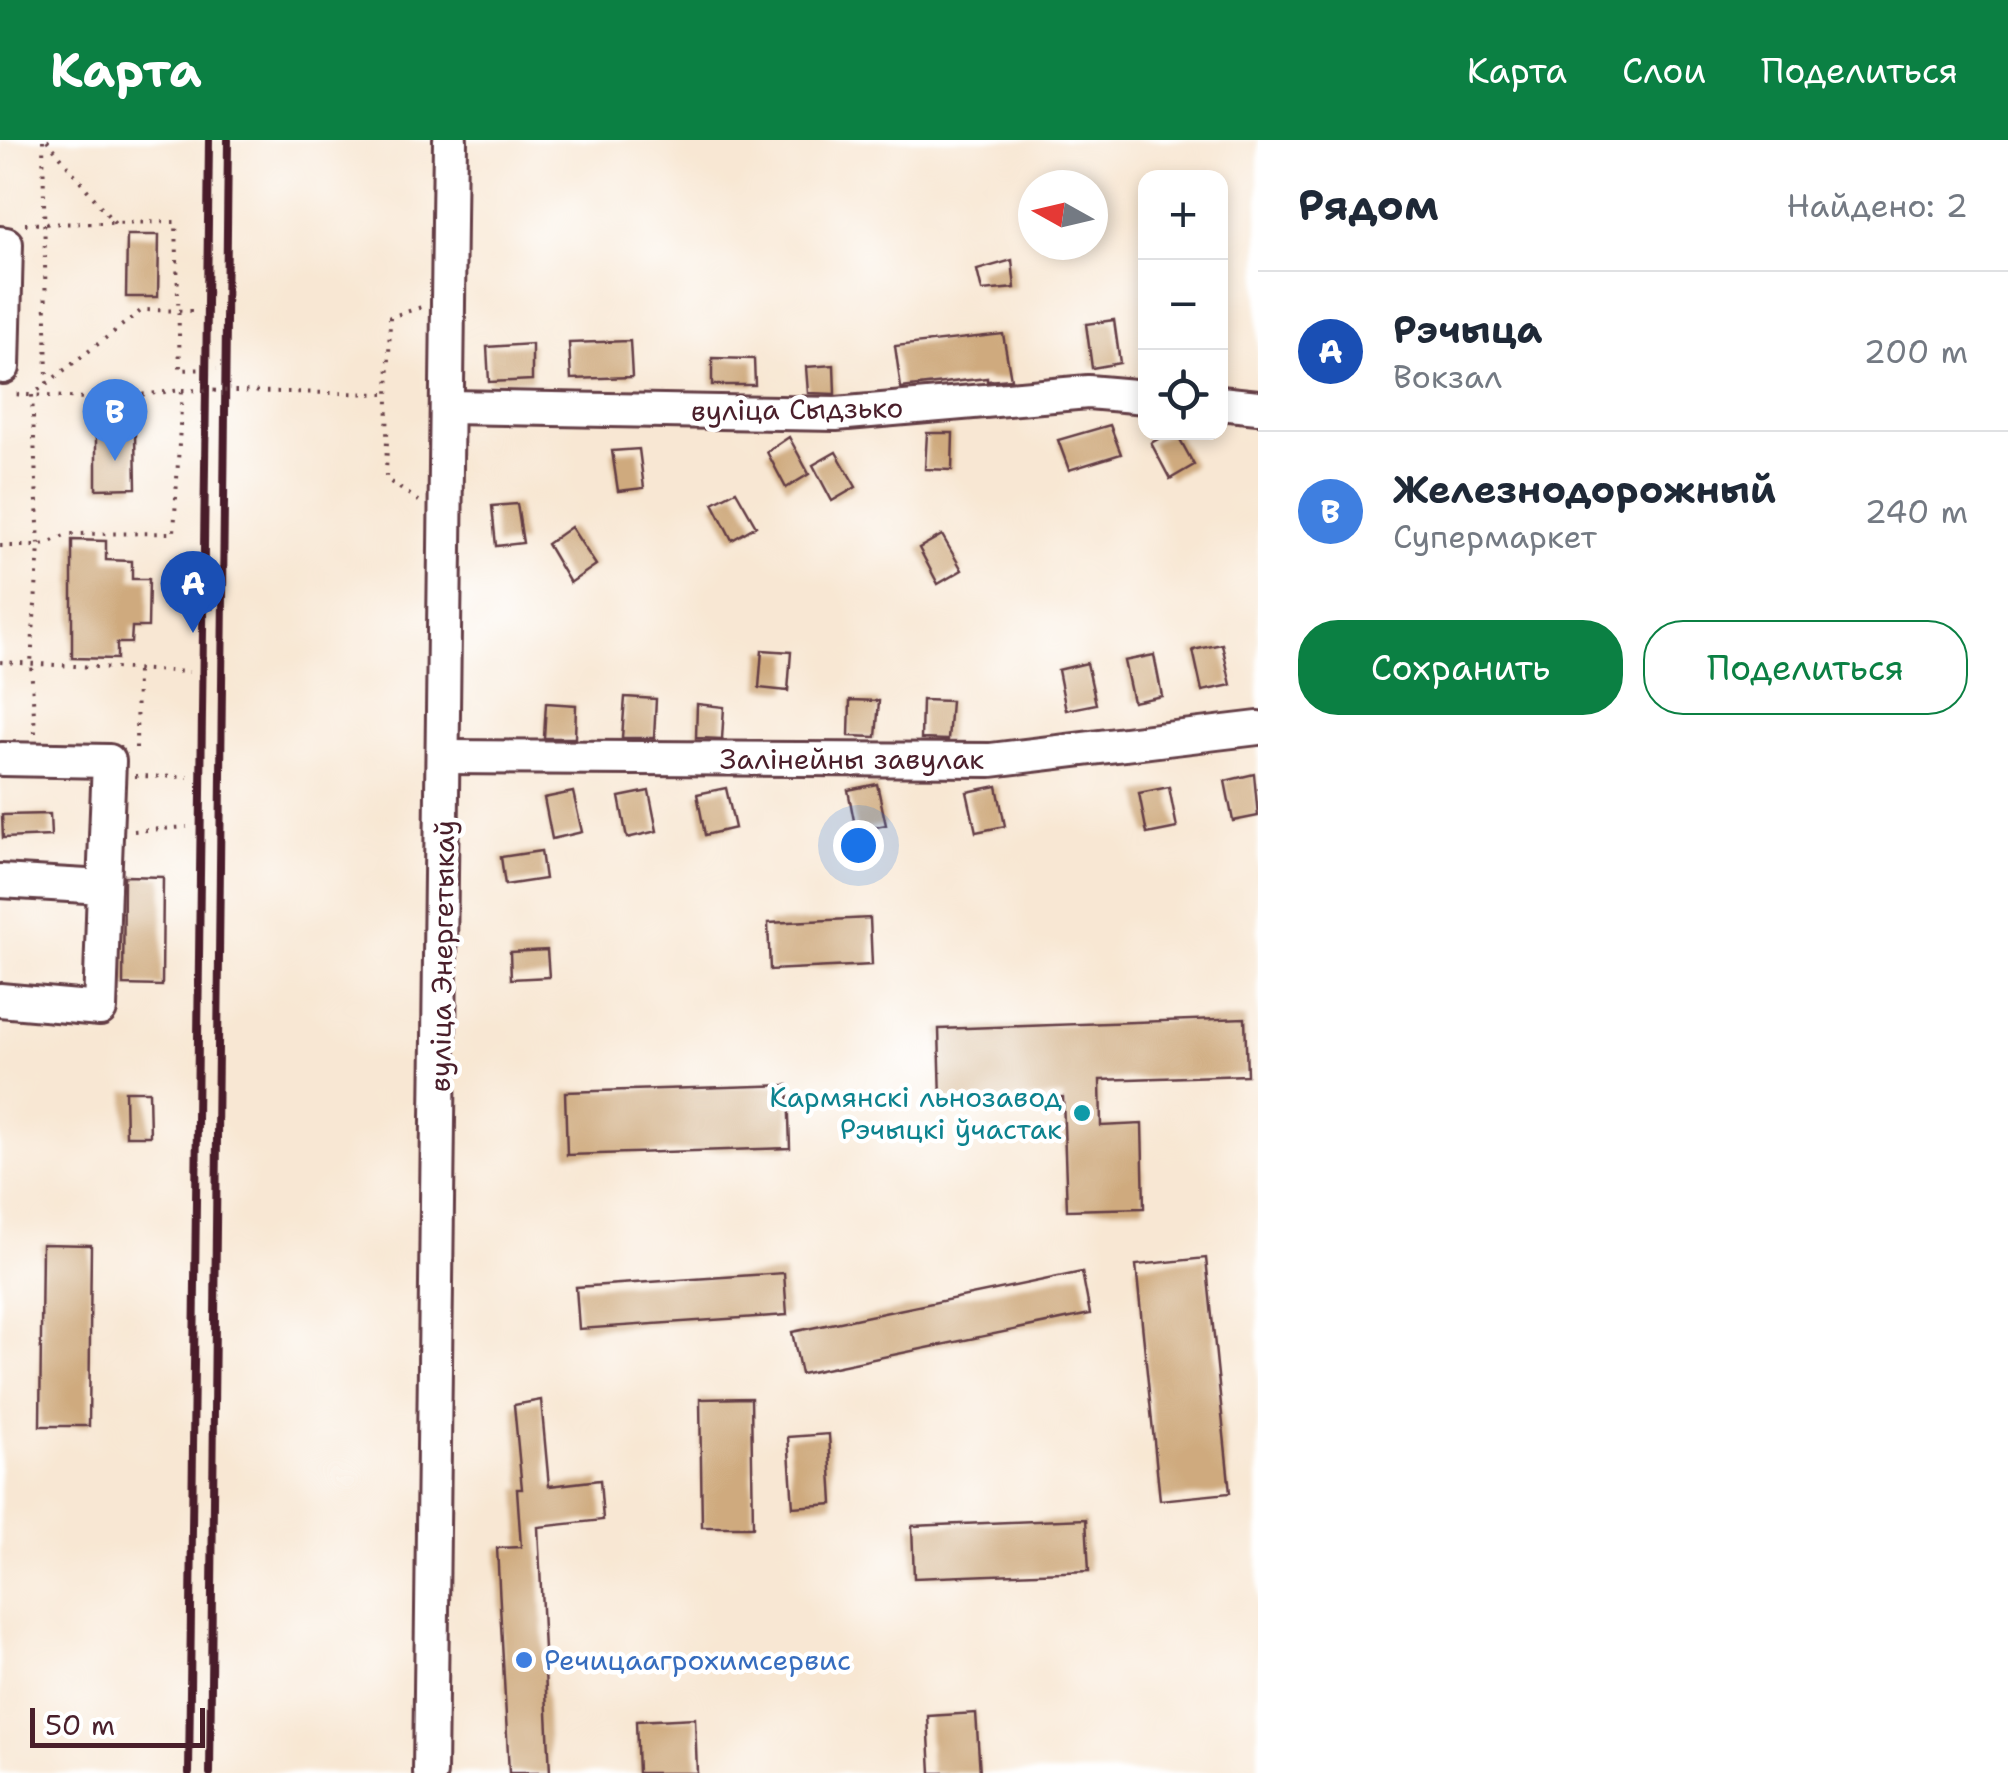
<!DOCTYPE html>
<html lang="ru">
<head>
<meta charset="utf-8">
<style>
  body { margin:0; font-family:"Shantell Sans",sans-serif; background:#f6f6f7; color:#1f2937 }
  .controls { position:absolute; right:30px; top:30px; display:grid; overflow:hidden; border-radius:20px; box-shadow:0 5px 15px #0003 }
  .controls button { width:90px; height:90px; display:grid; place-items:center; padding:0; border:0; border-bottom:2px solid #e0e1e3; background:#fff; color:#1f2937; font:50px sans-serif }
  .compass { position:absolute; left:1018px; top:30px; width:90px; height:90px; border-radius:50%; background:#fff; box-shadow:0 5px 15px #0003; rotate:278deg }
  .scale { position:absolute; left:30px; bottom:25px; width:175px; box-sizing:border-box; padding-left:10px; border:5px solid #4a1f2b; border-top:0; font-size:28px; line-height:35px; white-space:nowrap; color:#4a1f2b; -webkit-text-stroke:8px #fff; paint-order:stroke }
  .you { position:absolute; left:858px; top:705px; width:35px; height:35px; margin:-25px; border:8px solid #fff; border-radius:50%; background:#1a73e8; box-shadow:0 0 0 15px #1a73e833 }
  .badge { display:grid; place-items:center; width:65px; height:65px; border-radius:50%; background:#0b8043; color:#fff; font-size:32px; font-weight:700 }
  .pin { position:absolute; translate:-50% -82px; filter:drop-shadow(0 2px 5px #0008) }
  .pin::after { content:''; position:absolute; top:52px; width:35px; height:30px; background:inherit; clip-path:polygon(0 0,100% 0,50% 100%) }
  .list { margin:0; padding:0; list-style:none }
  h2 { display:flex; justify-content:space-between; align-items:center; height:130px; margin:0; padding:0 40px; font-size:42px }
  h2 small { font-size:32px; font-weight:400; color:#747a83 }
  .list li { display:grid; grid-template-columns:65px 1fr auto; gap:30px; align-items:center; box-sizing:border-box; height:160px; padding:0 40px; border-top:2px solid #e0e1e3 }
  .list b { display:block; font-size:38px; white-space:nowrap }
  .list p { margin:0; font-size:32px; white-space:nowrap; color:#747a83 }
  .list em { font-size:32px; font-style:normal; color:#747a83 }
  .actions { display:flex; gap:20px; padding:30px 40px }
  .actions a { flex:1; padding:22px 0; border:2px solid #0b8043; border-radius:40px; text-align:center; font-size:35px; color:#0b8043 }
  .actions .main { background:#0b8043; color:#fff }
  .icon { flex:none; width:55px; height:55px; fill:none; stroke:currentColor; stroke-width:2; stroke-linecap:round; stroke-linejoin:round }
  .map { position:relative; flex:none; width:1258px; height:1633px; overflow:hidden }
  header { display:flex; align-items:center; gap:60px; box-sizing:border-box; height:140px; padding:0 50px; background:#0b8043; color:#fff }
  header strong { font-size:48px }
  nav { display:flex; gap:55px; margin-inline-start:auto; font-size:35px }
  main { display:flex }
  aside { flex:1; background:#fff }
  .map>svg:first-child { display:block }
  .building { fill:#cfaa7e }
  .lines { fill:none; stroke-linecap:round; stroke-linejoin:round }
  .minor-casing { stroke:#643d44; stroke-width:38 }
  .path { stroke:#643d44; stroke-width:4; stroke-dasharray:2.5 8; stroke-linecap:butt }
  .minor { stroke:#fff; stroke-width:32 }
  .rail { stroke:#4a1f2b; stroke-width:8 }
  .path-bridge { stroke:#643d44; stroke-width:4; stroke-dasharray:2.5 8; stroke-linecap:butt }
  .culture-dot { fill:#0f9aa8; stroke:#fff; stroke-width:4 }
  .shop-dot { fill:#3f7fe0; stroke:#fff; stroke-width:4 }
  .labels { text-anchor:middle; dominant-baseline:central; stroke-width:9; stroke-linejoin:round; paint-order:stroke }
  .street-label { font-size:28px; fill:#4a1f2b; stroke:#fff }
  .culture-label { font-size:28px; fill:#0d838f; stroke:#fff; text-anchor:end }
  .shop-label { font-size:28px; fill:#366cbe; stroke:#fff; text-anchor:start }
</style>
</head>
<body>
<header>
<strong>Карта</strong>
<nav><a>Карта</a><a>Слои</a><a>Поделиться</a></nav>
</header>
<main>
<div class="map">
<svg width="1258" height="1633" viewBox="0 0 1258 1633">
  <rect width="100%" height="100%" fill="#fff"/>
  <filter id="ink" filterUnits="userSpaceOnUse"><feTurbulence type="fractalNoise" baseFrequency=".01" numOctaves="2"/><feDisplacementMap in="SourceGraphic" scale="20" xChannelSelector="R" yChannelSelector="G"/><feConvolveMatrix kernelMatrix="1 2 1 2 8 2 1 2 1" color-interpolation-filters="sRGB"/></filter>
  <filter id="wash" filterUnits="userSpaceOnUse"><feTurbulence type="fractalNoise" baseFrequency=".0048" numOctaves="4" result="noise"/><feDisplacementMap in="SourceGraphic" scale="40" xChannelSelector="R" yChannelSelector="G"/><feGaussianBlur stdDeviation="2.25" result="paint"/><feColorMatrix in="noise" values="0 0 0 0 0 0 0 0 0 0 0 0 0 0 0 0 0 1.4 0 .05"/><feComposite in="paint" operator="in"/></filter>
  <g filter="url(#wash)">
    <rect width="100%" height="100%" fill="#f8e7d3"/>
    <g id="blocks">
      <!-- building -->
      <g class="building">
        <polygon points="127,95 159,95 158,157 126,157"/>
        <polygon points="1012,120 1015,148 982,151 977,130"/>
        <polygon points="1114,180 1120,223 1092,228 1086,184"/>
        <polygon points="1003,194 1011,239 987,241 987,238 901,248 895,206"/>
        <polygon points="630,201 632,237 571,239 569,203"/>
        <polygon points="532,204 532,240 489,242 487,207"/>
        <polygon points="712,218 754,219 755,245 712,245"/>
        <polygon points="834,225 835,254 808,253 806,227"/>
        <polygon points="1110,285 1121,314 1069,330 1058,300"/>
        <polygon points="1171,292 1176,292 1194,325 1170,339 1151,303"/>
        <polygon points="927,293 953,293 952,330 925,329"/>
        <polygon points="96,294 135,294 136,348 96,349"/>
        <polygon points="789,297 809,334 786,348 767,312"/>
        <polygon points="639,309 644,348 618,351 612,311"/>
        <polygon points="836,312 856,347 832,361 813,325"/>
        <polygon points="736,351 756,386 732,400 713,363"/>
        <polygon points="517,364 523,403 496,406 492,366"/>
        <polygon points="571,387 596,425 570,443 547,404"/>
        <polygon points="942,395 962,430 938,444 919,408"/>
        <polygon points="72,400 106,401 106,420 132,421 132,439 149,439 148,487 132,487 131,503 117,503 117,519 72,518"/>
        <polygon points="1222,504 1231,545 1202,551 1193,510"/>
        <polygon points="762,510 791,512 788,551 759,548"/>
        <polygon points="1154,515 1162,556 1133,562 1124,521"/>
        <polygon points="1087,523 1096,564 1066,570 1058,530"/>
        <polygon points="625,557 656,559 654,598 622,598"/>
        <polygon points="850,560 879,561 876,597 849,596"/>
        <polygon points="922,560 951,561 948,600 921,599"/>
        <polygon points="546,563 576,565 575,598 544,598"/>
        <polygon points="697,564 724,567 722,599 696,598"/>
        <polygon points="1254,634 1258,676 1233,681 1225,641"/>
        <polygon points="877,644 886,685 856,691 848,650"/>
        <polygon points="997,646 1005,686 976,692 967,652"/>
        <polygon points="1169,647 1177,688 1147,694 1139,653"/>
        <polygon points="726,648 735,688 705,695 697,654"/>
        <polygon points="649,651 657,691 627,698 619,657"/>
        <polygon points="573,652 582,692 552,699 544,658"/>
        <polygon points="50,674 51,696 3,698 2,675"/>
        <polygon points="541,711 545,739 505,745 501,717"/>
        <polygon points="124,736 163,737 162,846 123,845"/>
        <polygon points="870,778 872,825 770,830 768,783"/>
        <polygon points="547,810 549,837 511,839 510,812"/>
        <polygon points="1245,878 1247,935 1100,940 1101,986 1142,984 1144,1068 1067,1070 1063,957 941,961 939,889"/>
        <polygon points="788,945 790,1008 567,1015 565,952"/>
        <polygon points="125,951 149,951 150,996 126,996"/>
        <polygon points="42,1104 91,1105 89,1286 40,1286"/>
        <polygon points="1206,1118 1230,1353 1160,1360 1136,1125"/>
        <polygon points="1082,1132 1090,1174 801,1234 792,1192"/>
        <polygon points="784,1133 787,1175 579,1189 576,1147"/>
        <polygon points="751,1258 753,1387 702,1387 700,1259"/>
        <polygon points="541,1260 549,1346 600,1340 603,1380 538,1387 550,1633 509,1633 497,1408 521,1407 517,1349 522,1349 514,1265"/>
        <polygon points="829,1294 833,1364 793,1367 788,1297"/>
        <polygon points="1086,1379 1089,1431 914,1438 912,1386"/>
        <polygon points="976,1573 980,1633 931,1633 928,1576"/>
        <polygon points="695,1578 697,1633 638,1633 636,1581"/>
      </g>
    </g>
  </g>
  <g filter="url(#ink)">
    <use href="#blocks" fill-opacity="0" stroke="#643d44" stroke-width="2.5"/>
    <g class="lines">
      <defs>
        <g id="minor">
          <polyline points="0,103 6,104 3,227"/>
          <polyline points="1220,263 1258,267"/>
          <polyline points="447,267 836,274 1088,252 1146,257"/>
          <polyline points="445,617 991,620 1258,588"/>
          <polyline points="2,619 109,621 104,747"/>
          <polyline points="0,741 104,747 100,869 0,860"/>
          <polyline points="430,1633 450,0"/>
        </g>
      </defs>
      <!-- minor casing -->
      <use href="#minor" class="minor-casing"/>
      <!-- path -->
      <g class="path">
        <polyline points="43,0 47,243"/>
        <polyline points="47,0 115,84"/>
        <polyline points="25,84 176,82 180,230 217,229"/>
        <polyline points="419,361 386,339 390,177 422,167"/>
        <polyline points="0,406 39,406 70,394 174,393 182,250 105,259 10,254"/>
        <polyline points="190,468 214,468"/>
        <polyline points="0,522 189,532"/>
        <polyline points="35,593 31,523 39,406 32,255 142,170 194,171"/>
        <polyline points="136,608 137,528"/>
        <polyline points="135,636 188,637"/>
        <polyline points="134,691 187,687"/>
      </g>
      <!-- minor -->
      <use href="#minor" class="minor"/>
      <!-- rail -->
      <g class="rail">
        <polyline points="189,1633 209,0"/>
        <polyline points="210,1633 228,0"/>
      </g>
      <!-- path-bridge -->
      <polyline class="path-bridge" points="182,250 386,254"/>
    </g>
  </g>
  <!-- markers -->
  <circle class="culture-dot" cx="1082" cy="973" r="10"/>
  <circle class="shop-dot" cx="524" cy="1520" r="10"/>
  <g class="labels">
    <!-- street labels -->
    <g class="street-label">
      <text transform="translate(797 269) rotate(-1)">вуліца Сыдзько</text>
      <text x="852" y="619">Залінейны завулак</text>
      <text transform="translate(442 816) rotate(-89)">вуліца Энергетыкаў</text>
    </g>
    <!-- culture labels -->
    <g class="culture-label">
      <text x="1062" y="957">Кармянскі льнозавод<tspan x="1062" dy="32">Рэчыцкі ўчастак</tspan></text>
    </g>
    <!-- shop labels -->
    <g class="shop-label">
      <text x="544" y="1520">Речицаагрохимсервис</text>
    </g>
  </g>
</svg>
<div class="controls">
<button>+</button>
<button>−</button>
<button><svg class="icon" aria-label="locate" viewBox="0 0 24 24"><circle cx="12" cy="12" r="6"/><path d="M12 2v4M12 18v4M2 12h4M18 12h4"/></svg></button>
</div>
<svg class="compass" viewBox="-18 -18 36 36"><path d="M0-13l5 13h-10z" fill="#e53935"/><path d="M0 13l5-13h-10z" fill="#747a83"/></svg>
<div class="scale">50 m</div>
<div class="you"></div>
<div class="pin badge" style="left:193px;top:493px;background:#1a4fb4">A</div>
<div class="pin badge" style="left:115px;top:321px;background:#3f7fe0">B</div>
</div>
<aside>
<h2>Рядом<small>Найдено: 2</small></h2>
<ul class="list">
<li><span class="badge" style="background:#1a4fb4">A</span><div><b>Рэчыца</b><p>Вокзал</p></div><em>200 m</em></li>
<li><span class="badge" style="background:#3f7fe0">B</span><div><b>Железнодорожный</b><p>Супермаркет</p></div><em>240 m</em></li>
</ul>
<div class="actions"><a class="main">Сохранить</a><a>Поделиться</a></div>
</aside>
</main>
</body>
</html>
